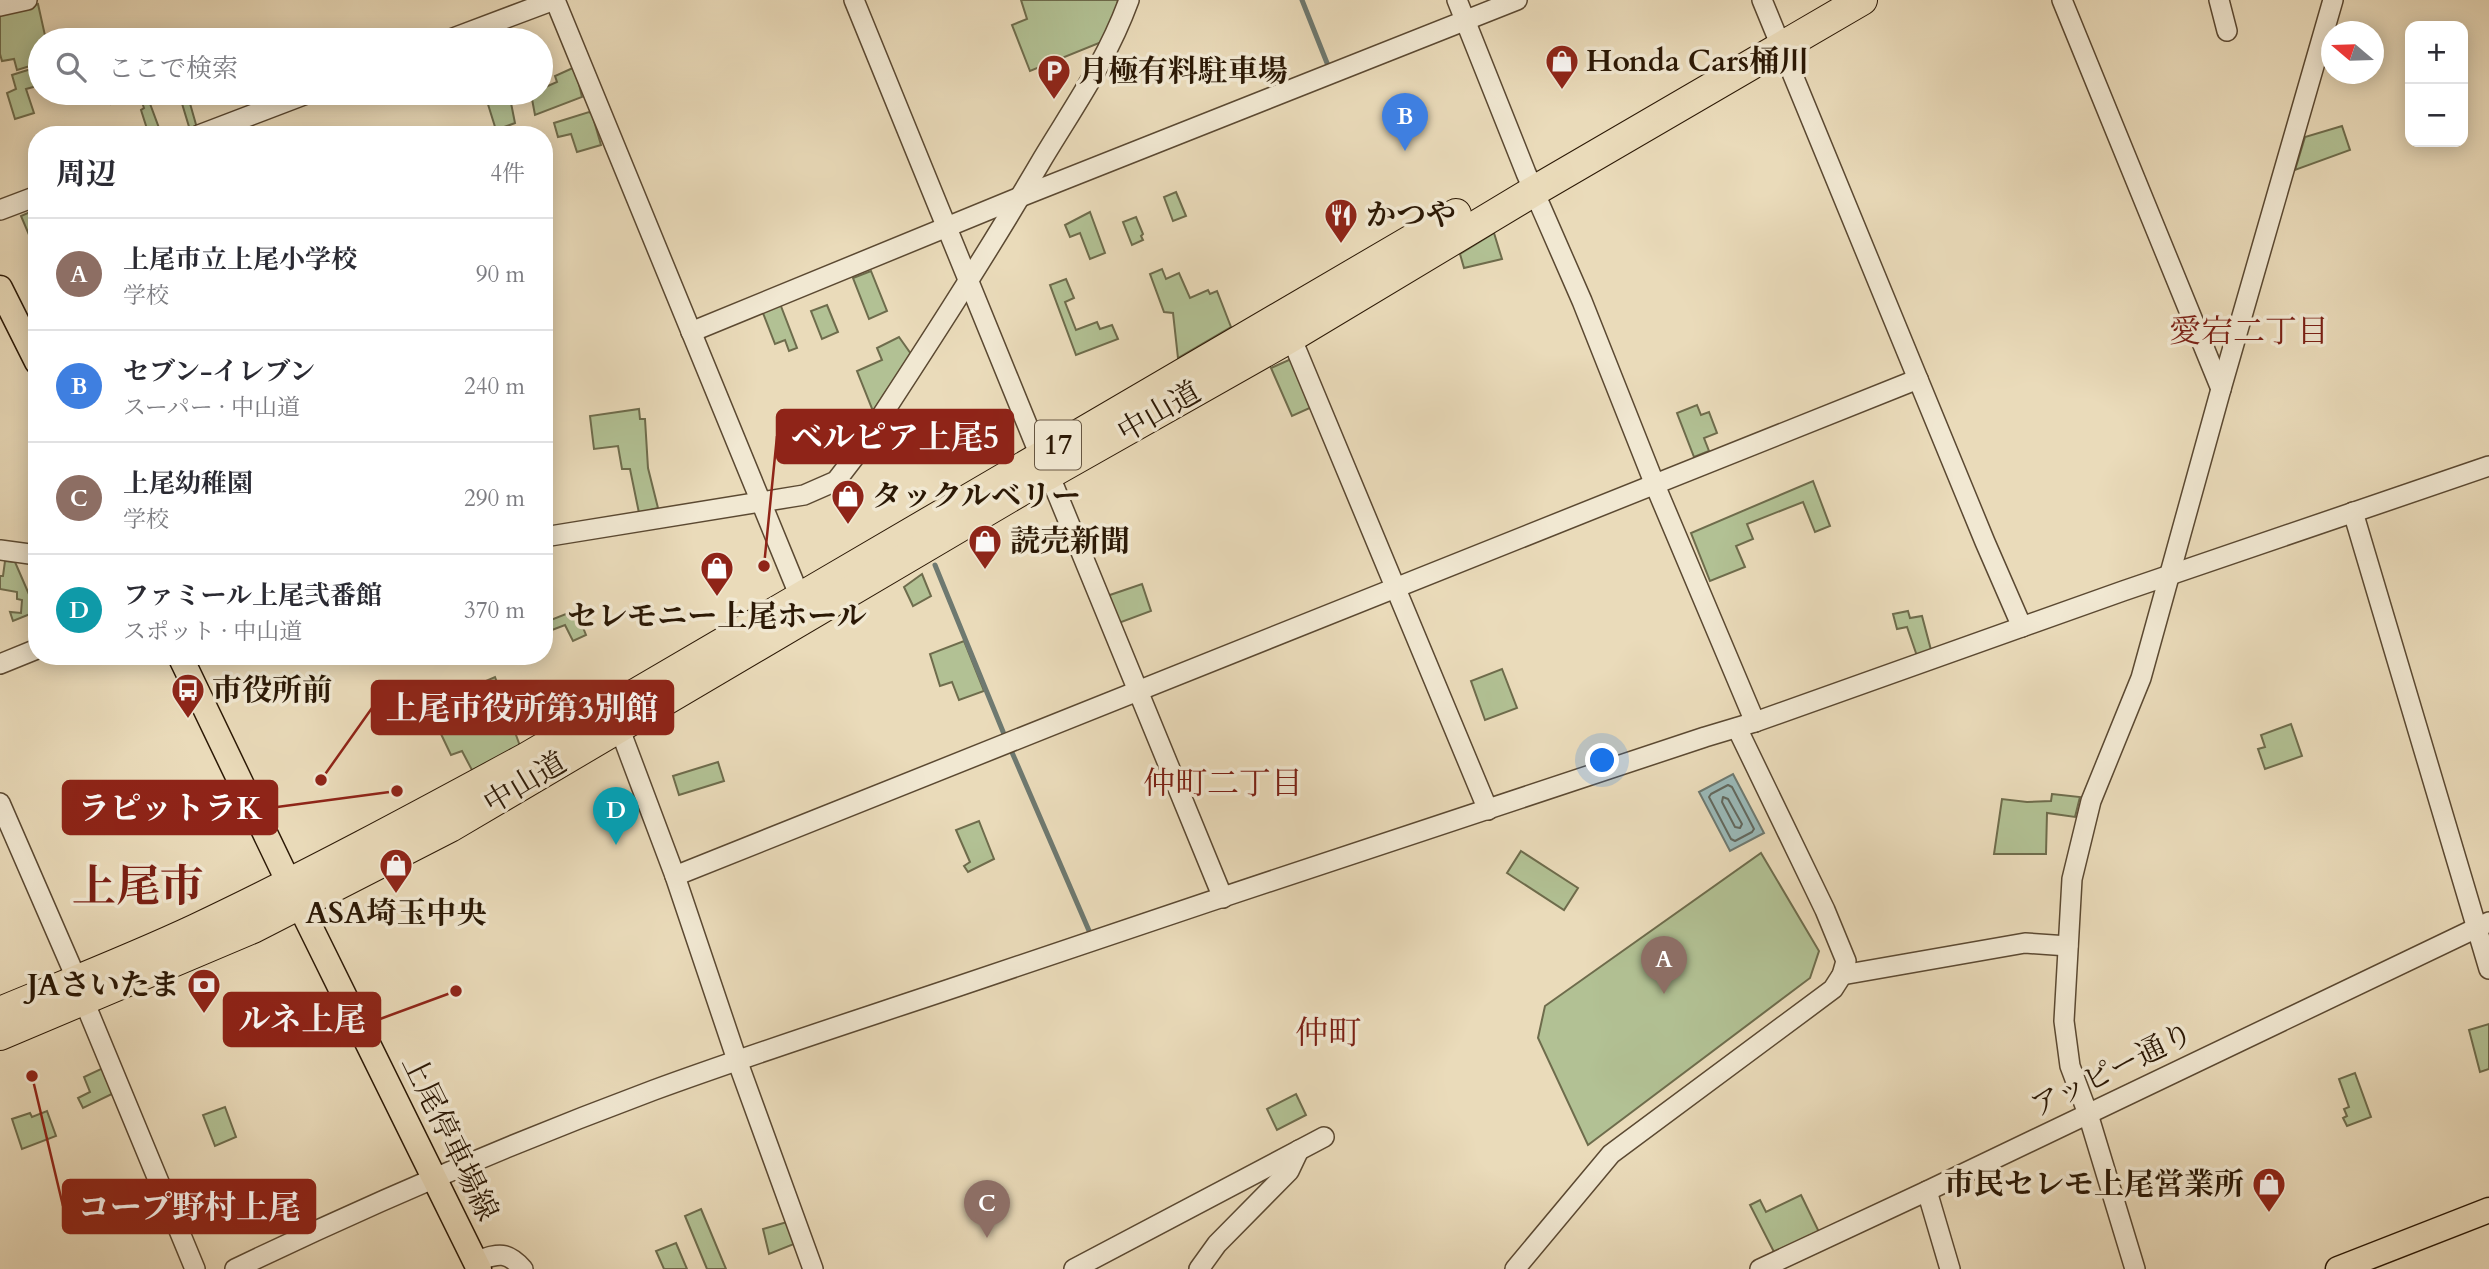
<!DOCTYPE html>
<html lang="ja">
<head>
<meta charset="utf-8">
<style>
  body { margin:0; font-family:Cardo,"Noto Serif JP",serif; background:#f2f2f3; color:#2b2b33 }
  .controls { position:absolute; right:21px; top:21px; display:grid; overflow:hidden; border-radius:14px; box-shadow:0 4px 18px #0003 }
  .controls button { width:63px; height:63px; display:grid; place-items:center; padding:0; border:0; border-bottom:2px solid #e1e1e2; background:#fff; color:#2b2b33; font:35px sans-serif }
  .compass { position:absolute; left:2321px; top:21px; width:63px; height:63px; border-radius:50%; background:#fff; box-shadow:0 4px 18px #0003; rotate:289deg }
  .you { position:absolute; left:1603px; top:761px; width:24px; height:24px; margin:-18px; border:5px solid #fff; border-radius:50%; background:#1a73e8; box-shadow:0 0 0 10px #1a73e833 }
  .badge { display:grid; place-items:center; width:46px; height:46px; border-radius:50%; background:#db2777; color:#fff; font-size:23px; font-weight:700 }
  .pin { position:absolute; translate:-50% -58px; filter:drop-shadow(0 2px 4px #0008) }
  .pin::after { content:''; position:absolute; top:37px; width:24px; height:21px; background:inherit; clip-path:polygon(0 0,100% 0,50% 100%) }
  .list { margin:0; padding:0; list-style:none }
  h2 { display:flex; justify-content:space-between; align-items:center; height:91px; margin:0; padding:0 28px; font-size:30px }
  h2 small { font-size:23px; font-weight:400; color:#7c7c81 }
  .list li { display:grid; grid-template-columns:46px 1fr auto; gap:21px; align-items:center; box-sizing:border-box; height:112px; padding:0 28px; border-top:2px solid #e1e1e2 }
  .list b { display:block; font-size:26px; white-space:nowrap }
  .list p { margin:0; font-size:23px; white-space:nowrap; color:#7c7c81 }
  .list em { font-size:23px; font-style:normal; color:#7c7c81 }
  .icon { flex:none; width:38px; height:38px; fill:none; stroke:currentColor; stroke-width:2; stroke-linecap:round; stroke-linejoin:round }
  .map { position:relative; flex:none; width:2489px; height:1269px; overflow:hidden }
  .search { position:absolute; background:#fff; box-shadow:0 4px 18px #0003; left:28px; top:28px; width:525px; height:77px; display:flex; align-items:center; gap:18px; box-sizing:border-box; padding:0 24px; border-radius:38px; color:#7c7c81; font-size:26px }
  .panel { position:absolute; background:#fff; box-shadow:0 4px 18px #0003; left:28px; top:126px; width:525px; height:539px; border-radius:28px }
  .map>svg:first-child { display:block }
  .green { fill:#b2c194; stroke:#6e6c4c; stroke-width:2 }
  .water { fill:#9ab9b8; stroke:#6e7970; stroke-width:2 }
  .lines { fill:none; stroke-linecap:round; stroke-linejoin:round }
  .shore { stroke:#62685e; stroke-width:2 }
  .stream { stroke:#6e7970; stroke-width:5 }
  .minor-casing { stroke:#5b4932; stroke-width:22 }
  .major-casing { stroke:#2b1805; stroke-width:27 }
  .highway-casing { stroke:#2b1805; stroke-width:32 }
  .minor { stroke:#f1e8d2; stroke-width:19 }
  .major { stroke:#eadbba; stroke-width:24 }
  .highway { stroke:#eadbba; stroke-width:30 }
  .labels { text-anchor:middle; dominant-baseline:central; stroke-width:7; stroke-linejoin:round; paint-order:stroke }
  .shield { fill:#f1e8d2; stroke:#665642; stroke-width:2 }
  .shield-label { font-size:28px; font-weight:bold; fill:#2b1805 }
  .poi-label { font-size:30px; font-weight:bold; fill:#2b1805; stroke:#f1e8d2; text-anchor:start }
  .street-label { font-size:30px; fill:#2b1805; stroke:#f1e8d2 }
  .neighbourhood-label { font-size:32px; fill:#7a1f14; stroke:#f1e8d2 }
  .quarter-label { font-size:33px; fill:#7a1f14; stroke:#f1e8d2 }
  .town-label { font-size:44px; font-weight:bold; fill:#7a1f14; stroke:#f1e8d2 }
  .leader { fill:none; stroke:#8f2418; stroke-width:2.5 }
  .callout-dot { fill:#8f2418; stroke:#f1e8d2; stroke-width:2.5 }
  .callout { fill:#8f2418; stroke:#8f2418; stroke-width:2.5 }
  .callout-label { font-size:32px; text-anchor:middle; font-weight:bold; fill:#fff }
</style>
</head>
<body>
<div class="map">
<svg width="2489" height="1269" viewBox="0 0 2489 1269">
  <rect width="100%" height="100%" fill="#eadbba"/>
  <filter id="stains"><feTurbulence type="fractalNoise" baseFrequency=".00286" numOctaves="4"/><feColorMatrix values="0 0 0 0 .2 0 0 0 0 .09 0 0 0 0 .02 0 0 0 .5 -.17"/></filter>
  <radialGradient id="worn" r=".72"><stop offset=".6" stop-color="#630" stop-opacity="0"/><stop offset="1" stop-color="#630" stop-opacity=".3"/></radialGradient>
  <!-- green -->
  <g class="green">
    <polygon points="1021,0 1118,0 1114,18 1104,41 1030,71 1012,25 1027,19"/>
    <polygon points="38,4 46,40 40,40 40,63 17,70 14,59 2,61 0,54 0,14"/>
    <polygon points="575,67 582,97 535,115 532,99 511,103 515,123 496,130 486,98 492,96 491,93 541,93 541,89 557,82 555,76"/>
    <polygon points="31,69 37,86 26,89 34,113 15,119 7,93 16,89 12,75"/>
    <polygon points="107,93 146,93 159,128 148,132 141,110 144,108 139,94 111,104"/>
    <polygon points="149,93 187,93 197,128 190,130 180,97 165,101 164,98 152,101"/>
    <polygon points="589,112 592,114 601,145 577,152 571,134 558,137 554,123"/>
    <polygon points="2342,126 2350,150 2295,170 2305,137"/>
    <polygon points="1176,192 1186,216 1173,221 1164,197"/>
    <polygon points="30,212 37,229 37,248 35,249 21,216"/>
    <polygon points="1090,212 1105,253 1090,259 1080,233 1070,237 1065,225"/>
    <polygon points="1136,217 1143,234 1141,236 1143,240 1132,245 1123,222"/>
    <polygon points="1494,233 1502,259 1464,268 1460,254"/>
    <polygon points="1162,269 1166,279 1179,273 1190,298 1208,290 1210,294 1217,291 1231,327 1178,358 1173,313 1164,312 1150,274"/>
    <polygon points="871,271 887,311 869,319 853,278"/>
    <polygon points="1066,279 1074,298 1065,302 1076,330 1097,322 1100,329 1112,325 1118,339 1076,355 1050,285"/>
    <polygon points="779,301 797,348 789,351 785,340 775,344 761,308"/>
    <polygon points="827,305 838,332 822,339 811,311"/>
    <polygon points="899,337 911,354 873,411 857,371 882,360 877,348"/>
    <polygon points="1291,359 1312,407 1292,416 1271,368"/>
    <polygon points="1697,405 1701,415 1709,412 1717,433 1704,438 1709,451 1694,457 1677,413"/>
    <polygon points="639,409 640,419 645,419 648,468 658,508 639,513 630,469 622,469 618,446 594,449 590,416"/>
    <polygon points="1813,481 1830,526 1815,532 1803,502 1747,524 1753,539 1736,546 1745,567 1710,581 1691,533"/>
    <polygon points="5,561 15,562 31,599 35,598 37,614 35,612 13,621 10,612 21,613 22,600 17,599 17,592 0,589 0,576 3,576"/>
    <polygon points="922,574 931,596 913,606 904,587"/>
    <polygon points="1142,584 1151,611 1116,624 1107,596"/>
    <polygon points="576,610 586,635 573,641 565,625 544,633 544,613 546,616 549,615 551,620"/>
    <polygon points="1908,611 1910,618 1922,616 1931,650 1917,656 1907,627 1897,629 1893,614"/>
    <polygon points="964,641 984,691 959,700 952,682 940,686 930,654"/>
    <polygon points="1502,669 1517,708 1485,720 1471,681"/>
    <polygon points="495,677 520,746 473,772 462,751 451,755 441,734 444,732 432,704"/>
    <polygon points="2291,724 2302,756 2265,769 2258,749 2265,747 2261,735"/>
    <polygon points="718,762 724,781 679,795 673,776"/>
    <polygon points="2052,794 2080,797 2075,817 2047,813 2046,854 1994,854 2002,799 2027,802 2051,801"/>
    <polygon points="979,821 994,859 968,872 964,866 970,862 956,830"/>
    <polygon points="1521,851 1578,888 1564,910 1507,873"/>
    <polygon points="1761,853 1819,951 1810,978 1588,1145 1538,1038 1545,1006"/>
    <polygon points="2489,1024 2489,1069 2480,1072 2469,1030"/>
    <polygon points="103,1068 114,1093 83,1108 78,1098 90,1092 84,1077"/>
    <polygon points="2355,1073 2371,1117 2347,1126 2343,1118 2347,1116 2344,1109 2349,1107 2339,1079"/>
    <polygon points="1296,1094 1306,1115 1277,1130 1267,1109"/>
    <polygon points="225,1107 236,1137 215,1146 203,1115"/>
    <polygon points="47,1111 56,1136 22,1149 12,1119 30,1113 32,1117"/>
    <polygon points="1801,1195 1819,1232 1775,1254 1750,1205 1760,1200 1766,1212"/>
    <polygon points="701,1209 726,1269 707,1269 685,1216"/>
    <polygon points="787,1222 794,1244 769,1254 763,1229"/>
    <polygon points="676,1243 687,1269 664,1269 656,1251"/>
  </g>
  <!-- water -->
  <polygon class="water" points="1733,774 1764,833 1730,851 1699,792"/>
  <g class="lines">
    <!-- shore -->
    <g class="shore">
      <polygon points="1728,785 1732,787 1754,829 1752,832 1735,841 1731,839 1709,797 1711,794"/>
      <polygon points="1723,797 1728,799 1742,824 1740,828 1735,827 1722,802"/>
    </g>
    <!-- stream -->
    <g class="stream">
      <polyline points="1302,0 1329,68"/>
      <polyline points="935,565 1006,739"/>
      <polyline points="1011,750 1090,933"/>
    </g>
    <defs>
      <g id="minor">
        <polyline points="555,0 800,597"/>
        <polyline points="854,0 1040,456"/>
        <polyline points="1457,0 1526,173 1582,301 1655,485 1755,722"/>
        <polyline points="1762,0 1985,542 2022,627"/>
        <polyline points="2062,0 2221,389"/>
        <polyline points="2219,0 2227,31"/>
        <polyline points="0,6 27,0"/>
        <polyline points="448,40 554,0"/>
        <polyline points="199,135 309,93"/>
        <polyline points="0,210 37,196"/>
        <polyline points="691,332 1020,197 1517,0"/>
        <polyline points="1291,337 1488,810"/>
        <polyline points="1049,474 1223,898"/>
        <polyline points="2353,512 2489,969"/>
        <path d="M544,537L804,495L836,481L856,455C920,357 984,259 1043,158C1075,105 1107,60 1129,0"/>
        <polyline points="0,550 37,555"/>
        <polyline points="0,664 37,649"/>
        <polyline points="619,727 675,876 737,1060 813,1269"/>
        <polyline points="0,803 77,980"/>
        <path d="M675,876C1089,710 1504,546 1918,379"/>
        <polyline points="1842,975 2025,943 2068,946"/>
        <polyline points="84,1001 195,1269"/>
        <polyline points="1927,1191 1950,1269"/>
        <path d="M476,1261C498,1254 506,1250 523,1269"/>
        <path d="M235,1269C372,1203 512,1143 654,1090C755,1053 858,1020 959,986C1207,901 1457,820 1705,737L1755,722L2123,591L2489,466"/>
        <polyline points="1074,1269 1324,1137"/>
        <polyline points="1199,1269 1217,1244 1289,1171 1299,1150"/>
        <polyline points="1515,1269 1611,1154 1833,989 1842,975 1846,961 1825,910 1737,728"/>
        <polyline points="1760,1269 1927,1191 2489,922"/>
        <polyline points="2135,1269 2088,1114 2070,1066 2064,1021 2072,879 2091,801 2141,678 2221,389 2333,0"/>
      </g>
      <g id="major">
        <polyline points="0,288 37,362"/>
        <polyline points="180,656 300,906 479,1269"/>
        <polyline points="2338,1269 2489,1210"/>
      </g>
      <g id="highway">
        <path d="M0,1012C65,985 132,959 196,929C308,876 417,817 526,758L1456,214"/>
        <polyline points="0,1035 253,928 450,827 1049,474 1291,337 1534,191 1862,0"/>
      </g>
    </defs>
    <!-- minor casing -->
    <use href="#minor" class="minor-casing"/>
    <!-- major casing -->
    <use href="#major" class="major-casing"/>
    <!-- highway casing -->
    <use href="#highway" class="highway-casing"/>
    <!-- minor -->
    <use href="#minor" class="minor"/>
    <!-- major -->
    <use href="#major" class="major"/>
    <!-- highway -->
    <use href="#highway" class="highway"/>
  </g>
  <!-- icons -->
  <defs>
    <symbol id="shop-pin" viewBox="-11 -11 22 30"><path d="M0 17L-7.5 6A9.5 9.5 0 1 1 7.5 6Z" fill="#8f2418" stroke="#f1e8d2"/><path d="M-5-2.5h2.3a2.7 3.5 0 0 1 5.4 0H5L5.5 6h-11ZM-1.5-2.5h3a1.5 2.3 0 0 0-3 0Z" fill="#fff"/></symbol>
    <symbol id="parking-pin" viewBox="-11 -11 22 30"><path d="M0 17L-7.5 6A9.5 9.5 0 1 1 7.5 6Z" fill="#8f2418" stroke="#f1e8d2"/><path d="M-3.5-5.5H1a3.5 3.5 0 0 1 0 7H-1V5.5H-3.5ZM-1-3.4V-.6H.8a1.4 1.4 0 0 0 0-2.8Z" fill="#fff"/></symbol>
    <symbol id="restaurant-pin" viewBox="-11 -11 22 30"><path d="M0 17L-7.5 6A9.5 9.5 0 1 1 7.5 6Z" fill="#8f2418" stroke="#f1e8d2"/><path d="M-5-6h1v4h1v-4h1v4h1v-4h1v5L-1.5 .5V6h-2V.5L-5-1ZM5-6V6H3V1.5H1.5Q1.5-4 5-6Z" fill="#fff"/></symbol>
    <symbol id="bus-pin" viewBox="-11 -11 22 30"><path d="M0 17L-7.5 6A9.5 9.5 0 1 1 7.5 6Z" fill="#8f2418" stroke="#f1e8d2"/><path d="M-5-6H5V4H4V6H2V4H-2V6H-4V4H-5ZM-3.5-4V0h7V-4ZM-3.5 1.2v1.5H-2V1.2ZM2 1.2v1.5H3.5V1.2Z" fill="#fff"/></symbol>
    <symbol id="bank-pin" viewBox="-11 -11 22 30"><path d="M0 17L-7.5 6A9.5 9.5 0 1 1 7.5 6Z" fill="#8f2418" stroke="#f1e8d2"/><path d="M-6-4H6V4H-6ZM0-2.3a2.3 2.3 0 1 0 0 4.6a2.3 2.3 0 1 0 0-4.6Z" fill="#fff"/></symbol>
  </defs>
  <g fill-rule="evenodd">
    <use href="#shop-pin" x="1543" y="42" width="38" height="52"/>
    <use href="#parking-pin" x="1035" y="52" width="38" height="52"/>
    <use href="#restaurant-pin" x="1322" y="196" width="38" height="52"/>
    <use href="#shop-pin" x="829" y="477" width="38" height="52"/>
    <use href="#shop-pin" x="966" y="522" width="38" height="52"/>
    <use href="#shop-pin" x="698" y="549" width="38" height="52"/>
    <use href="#bus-pin" x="169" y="671" width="38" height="52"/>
    <use href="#shop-pin" x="377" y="846" width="38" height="52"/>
    <use href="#bank-pin" x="185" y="966" width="38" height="52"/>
    <use href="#shop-pin" x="2250" y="1165" width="38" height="52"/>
  </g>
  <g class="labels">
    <!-- shield labels -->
    <rect class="shield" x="1035" y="420.5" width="46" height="49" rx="5"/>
    <g class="shield-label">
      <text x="1058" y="445">17</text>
    </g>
    <!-- poi labels -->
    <g class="poi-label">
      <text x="1586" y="61">Honda Cars桶川</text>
      <text x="1078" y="71">月極有料駐車場</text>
      <text x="1366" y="215">かつや</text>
      <text x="872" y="496">タックルベリー</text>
      <text x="1010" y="541">読売新聞</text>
      <text x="717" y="616" text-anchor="middle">セレモニー上尾ホール</text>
      <text x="212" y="690">市役所前</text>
      <text x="396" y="913" text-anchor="middle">ASA埼玉中央</text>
      <text x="180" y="985" text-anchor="end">JAさいたま</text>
      <text x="2244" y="1184" text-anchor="end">市民セレモ上尾営業所</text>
    </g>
    <!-- street labels -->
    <g class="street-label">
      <text transform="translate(1159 412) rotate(-30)">中山道</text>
      <text transform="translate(525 783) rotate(-31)">中山道</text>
      <text transform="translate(2112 1070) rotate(-26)">アッピー通り</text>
      <text transform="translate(450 1138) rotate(64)">上尾停車場線</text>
    </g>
    <!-- neighbourhood labels -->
    <g class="neighbourhood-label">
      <text x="2249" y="332">愛宕二丁目</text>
      <text x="1223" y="784">仲町二丁目</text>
    </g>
    <!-- quarter labels -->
    <g class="quarter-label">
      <text x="1328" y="1033">仲町</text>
    </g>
    <!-- town labels -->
    <g class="town-label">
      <text x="138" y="887">上尾市</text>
    </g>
  </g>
  <!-- callouts -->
  <path class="leader" d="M764 566L777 436M321 780L372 708M397 791L277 807M456 991L380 1019M32 1076L63 1206"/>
  <g class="callout-dot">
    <circle cx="764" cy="566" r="7"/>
    <circle cx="321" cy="780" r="7"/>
    <circle cx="397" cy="791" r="7"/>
    <circle cx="456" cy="991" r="7"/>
    <circle cx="32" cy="1076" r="7"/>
  </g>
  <g class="callout">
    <rect x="777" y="410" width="236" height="53" rx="7"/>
    <rect x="372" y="681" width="301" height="53" rx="7"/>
    <rect x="63" y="781" width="214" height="53" rx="7"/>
    <rect x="224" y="993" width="156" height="53" rx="7"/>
    <rect x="63" y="1180" width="252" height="53" rx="7"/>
  </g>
  <g class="callout-label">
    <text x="895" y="448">ベルピア上尾5</text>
    <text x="522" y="719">上尾市役所第3別館</text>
    <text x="170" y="819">ラピットラK</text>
    <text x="302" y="1030">ルネ上尾</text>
    <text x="189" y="1218">コープ野村上尾</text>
  </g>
  <rect width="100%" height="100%" filter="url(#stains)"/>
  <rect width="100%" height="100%" fill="url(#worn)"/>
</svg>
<div class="controls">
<button>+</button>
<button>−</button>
</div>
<svg class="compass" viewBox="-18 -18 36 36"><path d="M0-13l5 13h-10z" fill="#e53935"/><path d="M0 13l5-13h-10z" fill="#7c7c81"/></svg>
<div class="you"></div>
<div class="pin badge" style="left:1664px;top:994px;background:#8d6e63">A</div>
<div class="pin badge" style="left:1405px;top:151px;background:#3f7fe0">B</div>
<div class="pin badge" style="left:987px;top:1238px;background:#8d6e63">C</div>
<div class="pin badge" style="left:616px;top:845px;background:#0f9aa8">D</div>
<div class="search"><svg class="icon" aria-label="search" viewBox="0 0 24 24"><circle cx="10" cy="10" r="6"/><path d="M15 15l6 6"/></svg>ここで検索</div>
<section class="panel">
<h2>周辺<small>4件</small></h2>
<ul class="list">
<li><span class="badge" style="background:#8d6e63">A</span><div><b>上尾市立上尾小学校</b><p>学校</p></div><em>90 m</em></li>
<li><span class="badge" style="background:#3f7fe0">B</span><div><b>セブン-イレブン</b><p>スーパー · 中山道</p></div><em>240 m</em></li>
<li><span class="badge" style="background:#8d6e63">C</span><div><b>上尾幼稚園</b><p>学校</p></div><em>290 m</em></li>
<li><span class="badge" style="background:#0f9aa8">D</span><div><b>ファミール上尾弐番館</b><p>スポット · 中山道</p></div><em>370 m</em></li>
</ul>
</section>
</div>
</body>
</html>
